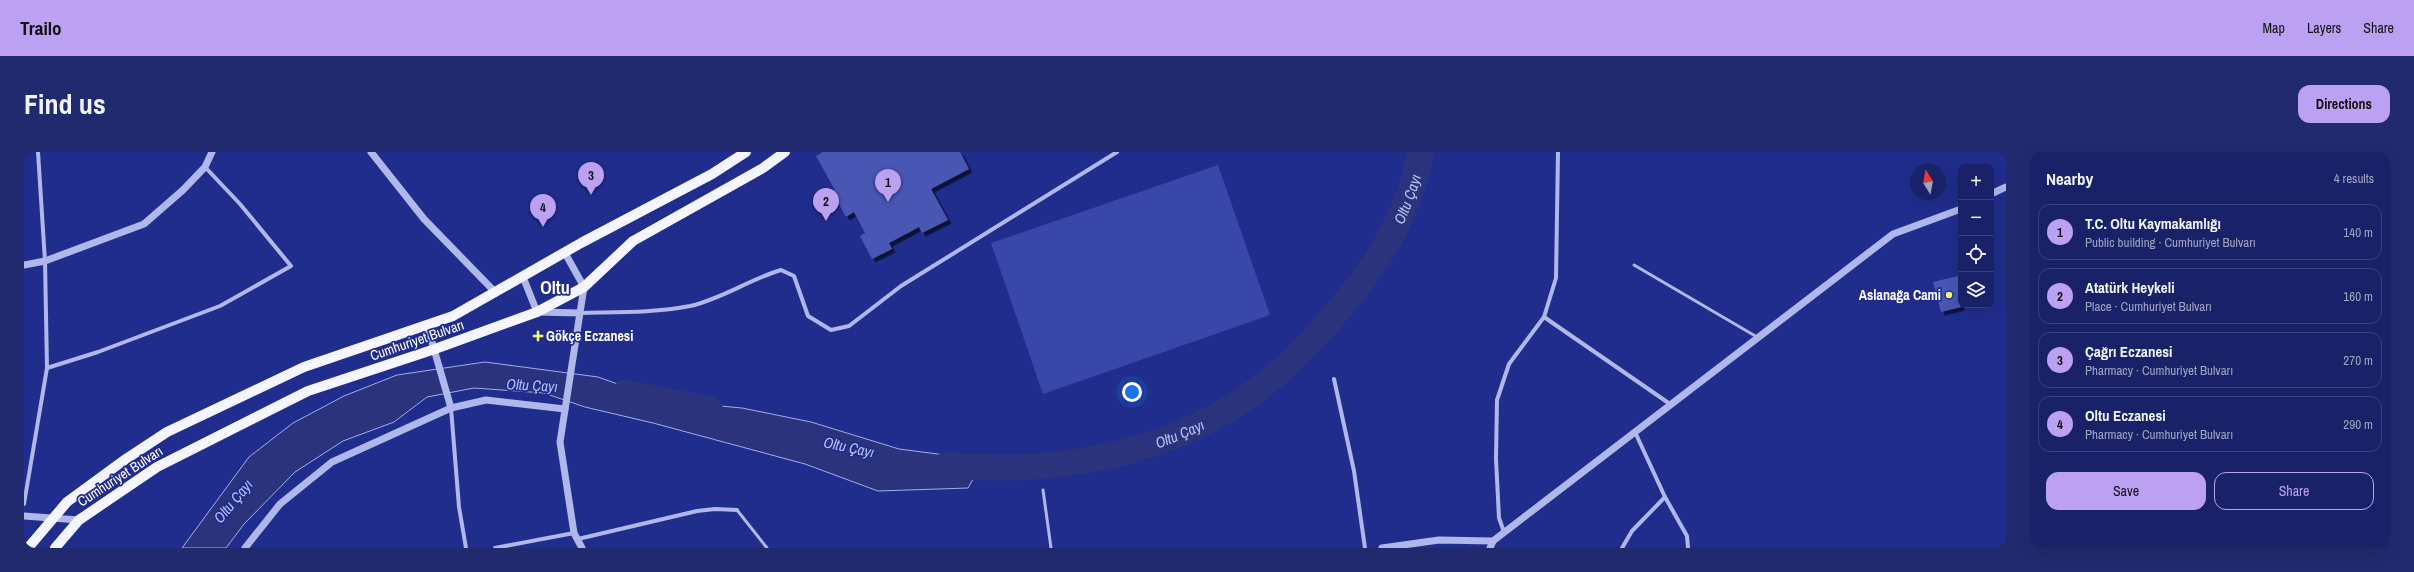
<!DOCTYPE html>
<html lang="en">
<head>
<meta charset="utf-8">
<style>
  body { margin:0; font-family:"Archivo Narrow",sans-serif; background:#222a6f; color:#f1f3f6 }
  .controls { position:absolute; right:12px; top:12px; display:grid; overflow:hidden; border-radius:8px; box-shadow:0 4px 16px #0002 }
  .controls button { width:36px; height:36px; display:grid; place-items:center; padding:0; border:0; border-bottom:1px solid #373f7d; background:#192269; color:#f1f3f6; font:20px sans-serif }
  .compass { position:absolute; left:1886px; top:12px; width:36px; height:36px; border-radius:50%; background:#192269; box-shadow:0 4px 16px #0002; rotate:349deg }
  .you { position:absolute; left:1108px; top:240px; width:14px; height:14px; margin:-10px; border:3px solid #fff; border-radius:50%; background:#1a73e8; box-shadow:0 0 0 6px #1a73e833 }
  .badge { display:grid; place-items:center; width:26px; height:26px; border-radius:50%; background:#bca0f2; color:#111; font-size:13px; font-weight:700 }
  .pin { position:absolute; translate:-50% -33px; filter:drop-shadow(0 1px 2px #0008) }
  .pin::after { content:''; position:absolute; top:21px; width:14px; height:12px; background:inherit; clip-path:polygon(0 0,100% 0,50% 100%) }
  .list { margin:0; padding:0; list-style:none }
  h2 { display:flex; justify-content:space-between; align-items:center; height:52px; margin:0; padding:0 16px; font-size:17px }
  h2 small { font-size:13px; font-weight:400; color:#9fa4c0 }
  .list li { display:grid; grid-template-columns:26px 1fr auto; gap:12px; align-items:center; box-sizing:border-box; height:56px; margin:0 8px 8px; padding:0 8px; border:1px solid #373f7d; border-radius:12px }
  .list b { display:block; font-size:15px; white-space:nowrap }
  .list p { margin:0; font-size:13px; white-space:nowrap; color:#9fa4c0 }
  .list em { font-size:13px; font-style:normal; color:#9fa4c0 }
  .actions { display:flex; gap:8px; padding:12px 16px }
  .actions a { flex:1; padding:9px 0; border:1px solid #bca0f2; border-radius:12px; text-align:center; font-size:14px; color:#bca0f2 }
  .actions .main { background:#bca0f2; color:#111 }
  .icon { flex:none; width:22px; height:22px; fill:none; stroke:currentColor; stroke-width:2; stroke-linecap:round; stroke-linejoin:round }
  .map { position:relative; flex:none; width:1982px; height:396px; overflow:hidden; border-radius:12px }
  header { display:flex; align-items:center; gap:24px; box-sizing:border-box; height:56px; padding:0 20px; background:#bca0f2; color:#111 }
  header strong { font-size:19px }
  nav { display:flex; gap:22px; margin-inline-start:auto; font-size:14px }
  .intro { display:flex; align-items:center; justify-content:space-between; box-sizing:border-box; height:96px; padding:0 24px }
  h1 { margin:0; font-size:28px }
  .button { padding:10px 18px; border-radius:12px; background:#bca0f2; color:#111; font-size:14px; font-weight:700 }
  main { display:flex; gap:24px; padding:0 24px }
  aside { flex:1; background:#192269; border-radius:12px; box-shadow:0 4px 16px #0002 }
  .map>svg:first-child { display:block }
  .green { fill:#3947ab }
  .water { fill:#2b337c; stroke:#a3aded }
  .lines { fill:none; stroke-linecap:round; stroke-linejoin:round }
  .river { stroke:#2b337c; stroke-width:26 }
  .building { fill:#4a56b3; filter:url(#shadow) }
  .service { stroke:#afb7eb; stroke-width:3 }
  .minor { stroke:#afb7eb; stroke-width:4 }
  .tertiary { stroke:#afb7eb; stroke-width:7 }
  .primary { stroke:#f4f5fe; stroke-width:10 }
  .poi-dot { fill:#f2f871; stroke:#212d8c; stroke-width:1.5 }
  .labels { text-anchor:middle; dominant-baseline:central; stroke-width:3.5; stroke-linejoin:round; paint-order:stroke }
  .poi-label { font-size:14px; font-weight:bold; fill:#fff; stroke:#212d8c; text-anchor:end }
  .street-label { font-size:14px; fill:#fff; stroke:#212d8c }
  .water-label { font-size:15px; font-style:italic; fill:#bbc2f2; stroke:#212d8c }
  .district-label { font-size:18px; font-weight:bold; fill:#fff; stroke:#212d8c }
</style>
</head>
<body>
<header>
<strong>Trailo</strong>
<nav><a>Map</a><a>Layers</a><a>Share</a></nav>
</header>
<div class="intro"><h1>Find us</h1><a class="button">Directions</a></div>
<main>
<div class="map">
<svg width="1982" height="396" viewBox="0 0 1982 396">
  <defs>
    <filter id="shadow"><feDropShadow dx="3.5" dy="3.5" stdDeviation="0" flood-color="#0009"/></filter>
  </defs>
  <rect width="100%" height="100%" fill="#212d8c"/>
  <!-- green -->
  <polygon class="green" points="1194,13 1246,163 1019,242 967,91"/>
  <!-- water -->
  <polygon class="water" points="461,210 574,225 641,249 718,256 787,270 875,297 960,308 944,336 854,339 781,312 629,271 561,255 520,241 450,236 403,245 370,270 319,289 271,320 220,372 202,396 158,396 225,305 269,271 320,244 373,223"/>
  <g class="lines">
    <!-- river -->
    <g class="river">
      <polyline points="601,241 686,257"/>
      <path id="s1" d="M922,313C1023,323 1134,305 1219,248C1253,226 1281,196 1308,166C1353,115 1383,67 1397,0"/>
    </g>
  </g>
  <!-- building -->
  <g class="building">
    <polygon points="799,0 936,0 945,17 907,37 924,68 898,81 895,75 865,91 868,97 848,107 836,84 841,81 830,60 822,65 808,39 811,38 792,4"/>
    <polygon points="1934,124 1937,134 1937,155 1917,160 1909,130"/>
  </g>
  <g class="lines">
    <!-- service -->
    <g class="service">
      <polyline points="1610,113 1733,185"/>
      <polyline points="1019,338 1027,396"/>
      <polyline points="713,358 743,396"/>
    </g>
    <!-- minor -->
    <g class="minor">
      <path d="M556,161C592,160 630,161 666,154C698,147 726,127 757,118L770,124L784,164L807,178L825,174L877,134L1093,0"/>
      <polyline points="1520,165 1646,252"/>
      <polyline points="23,216 74,200 196,154 267,114 216,52 181,15"/>
      <polyline points="1310,227 1330,319 1341,396"/>
      <polyline points="427,256 435,355 442,396"/>
      <polyline points="1611,280 1641,345 1663,384 1664,396"/>
      <polyline points="0,352 23,216 21,109 14,0"/>
      <polyline points="1480,380 1475,366 1472,307 1473,248 1485,212 1520,165 1532,126 1534,0"/>
      <polyline points="554,387 673,359 691,357 713,358"/>
      <polyline points="471,396 550,381"/>
      <polyline points="1598,396 1608,379 1641,345"/>
    </g>
    <!-- tertiary -->
    <g class="tertiary">
      <polyline points="347,0 400,67 472,141"/>
      <polyline points="1967,42 1982,35"/>
      <polyline points="541,101 560,135 536,290 550,381 558,396"/>
      <polyline points="0,113 21,109 120,72 159,38 181,15 188,0"/>
      <polyline points="499,125 513,160 556,161"/>
      <polyline points="403,173 427,256"/>
      <polyline points="0,364 55,368"/>
      <polyline points="221,396 256,352 308,310 427,256 462,248 541,257"/>
      <polyline points="1358,396 1415,388 1469,389"/>
      <polyline points="1466,396 1469,389 1869,82 1937,57"/>
    </g>
    <!-- primary -->
    <g class="primary">
      <polyline points="4,396 43,350 99,309 143,280 280,215 429,164 557,91 688,22 722,0"/>
      <polyline points="31,396 55,368 133,315 284,239 411,197 513,160 560,135 609,89 739,16 761,0"/>
    </g>
  </g>
  <!-- markers -->
  <g class="poi-dot">
    <circle cx="1925" cy="143" r="4"/>
    <path d="M512 178h4v4h4v4h-4v4h-4v-4h-4v-4h4z"/>
  </g>
  <g class="labels">
    <!-- poi labels -->
    <g class="poi-label">
      <text x="1917" y="143">Aslanağa Cami</text>
      <text x="522" y="184" text-anchor="start">Gökçe Eczanesi</text>
    </g>
    <!-- street labels -->
    <g class="street-label">
      <text transform="translate(393 188) rotate(-19)">Cumhuriyet Bulvarı</text>
      <text transform="translate(96 324) rotate(-33)">Cumhuriyet Bulvarı</text>
    </g>
    <!-- water labels -->
    <g class="water-label">
      <text stroke="none"><textPath href="#s1" startOffset="573">Oltu Çayı</textPath></text>
      <text transform="translate(508 233) rotate(3)">Oltu Çayı</text>
      <text stroke="none"><textPath href="#s1" startOffset="238">Oltu Çayı</textPath></text>
      <text transform="translate(825 295) rotate(12)">Oltu Çayı</text>
      <text transform="translate(209 349) rotate(-50)">Oltu Çayı</text>
    </g>
    <!-- district labels -->
    <g class="district-label">
      <text x="531" y="135">Oltu</text>
    </g>
  </g>
</svg>
<div class="controls">
<button>+</button>
<button>−</button>
<button><svg class="icon" aria-label="locate" viewBox="0 0 24 24"><circle cx="12" cy="12" r="6"/><path d="M12 2v4M12 18v4M2 12h4M18 12h4"/></svg></button>
<button><svg class="icon" aria-label="layers" viewBox="0 0 24 24"><path d="M12 4l9 5-9 5-9-5zM3 14l9 5 9-5"/></svg></button>
</div>
<svg class="compass" viewBox="-18 -18 36 36"><path d="M0-13l5 13h-10z" fill="#e53935"/><path d="M0 13l5-13h-10z" fill="#9fa4c0"/></svg>
<div class="you"></div>
<div class="pin badge" style="left:864px;top:50px">1</div>
<div class="pin badge" style="left:802px;top:69px">2</div>
<div class="pin badge" style="left:567px;top:43px">3</div>
<div class="pin badge" style="left:519px;top:75px">4</div>
</div>
<aside>
<h2>Nearby<small>4 results</small></h2>
<ul class="list">
<li><span class="badge">1</span><div><b>T.C. Oltu Kaymakamlığı</b><p>Public building · Cumhuriyet Bulvarı</p></div><em>140 m</em></li>
<li><span class="badge">2</span><div><b>Atatürk Heykeli</b><p>Place · Cumhuriyet Bulvarı</p></div><em>160 m</em></li>
<li><span class="badge">3</span><div><b>Çağrı Eczanesi</b><p>Pharmacy · Cumhuriyet Bulvarı</p></div><em>270 m</em></li>
<li><span class="badge">4</span><div><b>Oltu Eczanesi</b><p>Pharmacy · Cumhuriyet Bulvarı</p></div><em>290 m</em></li>
</ul>
<div class="actions"><a class="main">Save</a><a>Share</a></div>
</aside>
</main>
</body>
</html>
